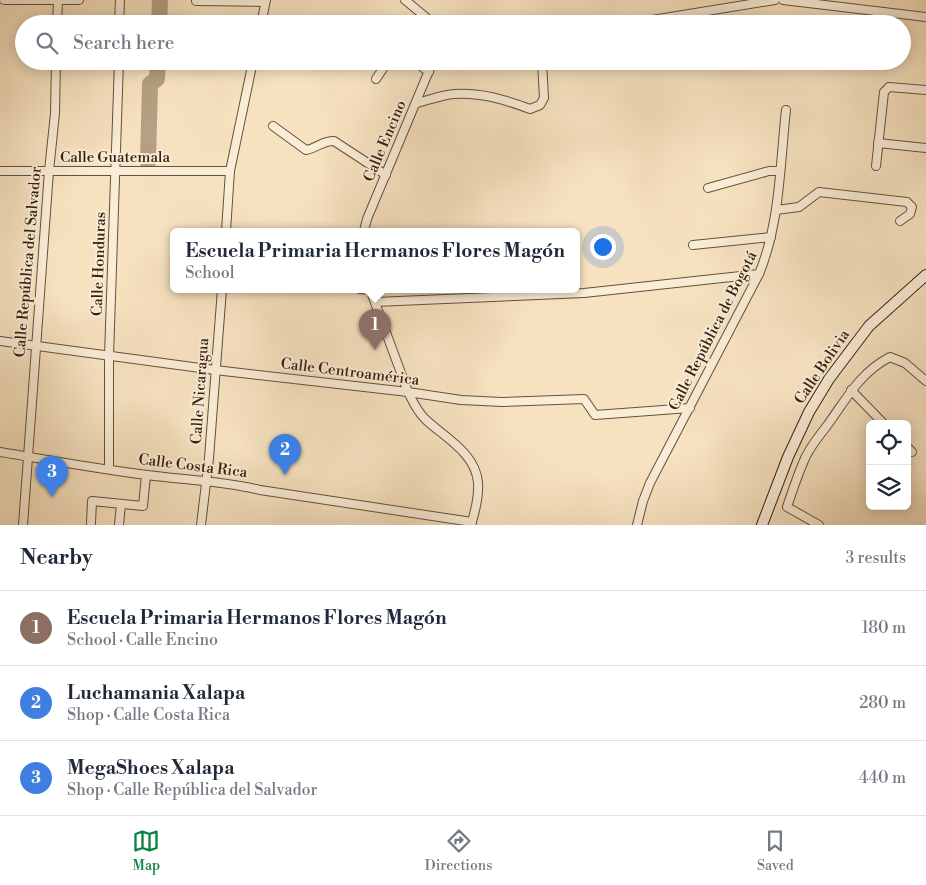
<!DOCTYPE html>
<html lang="en">
<head>
<meta charset="utf-8">
<style>
  body { margin:0; font-family:"Libre Bodoni",serif; background:#f2f2f3; color:#1f2937 }
  .controls { position:absolute; right:15px; bottom:15px; display:grid; overflow:hidden; border-radius:8px; box-shadow:0 2px 12px #0003 }
  .controls button { width:45px; height:45px; display:grid; place-items:center; padding:0; border:0; border-bottom:1px solid #e0e1e3; background:#fff; color:#1f2937; font:25px sans-serif }
  .you { position:absolute; left:602px; top:246px; width:18px; height:18px; margin:-12px; border:4px solid #fff; border-radius:50%; background:#1a73e8; box-shadow:0 0 0 8px #1a73e833 }
  .badge { display:grid; place-items:center; width:32px; height:32px; border-radius:50%; background:#0b8043; color:#fff; font-size:16px; font-weight:700 }
  .pin { position:absolute; translate:-50% -41px; filter:drop-shadow(0 1px 2px #0008) }
  .pin::after { content:''; position:absolute; top:26px; width:18px; height:15px; background:inherit; clip-path:polygon(0 0,100% 0,50% 100%) }
  .popup { position:absolute; left:170px; top:228px; width:410px; height:65px; box-sizing:border-box; display:grid; place-content:center; border-radius:8px; background:#fff; filter:drop-shadow(0 1px 4px #0005); font-size:16px; white-space:nowrap; color:#747a83 }
  .popup b { font-size:19px; color:#1f2937 }
  .popup::after { content:''; position:absolute; left:50%; top:100%; margin-left:-10px; border:10px solid transparent; border-top-color:#fff }
  .list { margin:0; padding:0; list-style:none }
  h2 { display:flex; justify-content:space-between; align-items:center; height:65px; margin:0; padding:0 20px; font-size:21px }
  h2 small { font-size:16px; font-weight:400; color:#747a83 }
  .list li { display:grid; grid-template-columns:32px 1fr auto; gap:15px; align-items:center; box-sizing:border-box; height:75px; padding:0 20px; border-top:1px solid #e0e1e3 }
  .list b { display:block; font-size:19px; white-space:nowrap }
  .list p { margin:0; font-size:16px; white-space:nowrap; color:#747a83 }
  .list em { font-size:16px; font-style:normal; color:#747a83 }
  .icon { flex:none; width:28px; height:28px; fill:none; stroke:currentColor; stroke-width:2; stroke-linecap:round; stroke-linejoin:round }
  .map { position:relative; flex:none; width:926px; height:525px; overflow:hidden }
  .search { position:absolute; background:#fff; box-shadow:0 2px 12px #0003; left:15px; right:15px; top:15px; height:55px; display:flex; align-items:center; gap:12px; box-sizing:border-box; padding:0 18px; border-radius:28px; color:#747a83; font-size:19px }
  .sheet { height:290px; background:#fff }
  nav { display:flex; justify-content:space-around; align-items:center; box-sizing:border-box; height:70px; border-top:1px solid #e0e1e3; background:#fff; font-size:14px; color:#747a83 }
  nav a { display:grid; justify-items:center; gap:2px }
  nav .on { color:#0b8043 }
  .map>svg:first-child { display:block }
  .lines { fill:none; stroke-linecap:round; stroke-linejoin:round }
  .river { stroke:#b5a083; stroke-width:16 }
  .minor-casing { stroke:#65513a; stroke-width:10 }
  .secondary-casing { stroke:#34210e; stroke-width:12 }
  .minor { stroke:#faecd6; stroke-width:8 }
  .secondary { stroke:#faecd6; stroke-width:10 }
  .labels { text-anchor:middle; dominant-baseline:central; stroke-width:4; stroke-linejoin:round; paint-order:stroke }
  .street-label { font-size:15px; fill:#34210e; stroke:#faecd6 }
</style>
</head>
<body>
<div class="map">
<svg width="926" height="525" viewBox="0 0 926 525">
  <rect width="100%" height="100%" fill="#f7e2c0"/>
  <filter id="stains"><feTurbulence type="fractalNoise" baseFrequency=".004" numOctaves="4"/><feColorMatrix values="0 0 0 0 .2 0 0 0 0 .09 0 0 0 0 .02 0 0 0 .5 -.17"/></filter>
  <radialGradient id="worn" r=".72"><stop offset=".6" stop-color="#630" stop-opacity="0"/><stop offset="1" stop-color="#630" stop-opacity=".3"/></radialGradient>
  <g class="lines">
    <!-- river -->
    <g class="river">
      <polyline points="159,24 160,0"/>
      <polyline points="148,162 150,84 157,79 158,61"/>
    </g>
    <defs>
      <g id="minor">
        <polyline points="4,0 79,0"/>
        <polyline points="196,0 196,1 265,2"/>
        <polyline points="405,0 434,24"/>
        <polyline points="783,0 926,17"/>
        <polyline points="57,24 58,1"/>
        <polyline points="119,24 120,0"/>
        <polyline points="261,24 266,0"/>
        <polyline points="613,24 652,20 775,0"/>
        <polyline points="414,61 429,72"/>
        <polyline points="376,79 388,61"/>
        <path d="M417,103C429,100 442,95 454,94C481,92 506,100 530,109L540,105L544,98L542,61"/>
        <path d="M273,126L306,150C318,148 321,141 334,141L386,175"/>
        <polyline points="878,143 926,148"/>
        <polyline points="876,166 884,92 889,87 926,90"/>
        <polyline points="0,171 230,171"/>
        <polyline points="708,188 769,171 780,171"/>
        <polyline points="776,210 799,207 819,192 907,202 912,207 910,214 900,221"/>
        <polyline points="226,231 230,171 253,61"/>
        <polyline points="364,231 367,219 433,61"/>
        <polyline points="693,245 771,237"/>
        <polyline points="360,289 370,290"/>
        <path d="M370,289L408,392C413,402 417,411 425,419C444,437 476,453 478,483C479,497 475,512 471,525"/>
        <polyline points="375,302 584,293 759,274"/>
        <polyline points="0,341 215,370 408,392 461,400 502,402 584,399 595,415 690,408"/>
        <polyline points="851,390 884,424"/>
        <polyline points="907,447 912,452"/>
        <path d="M0,452C49,460 98,469 147,475C185,480 223,481 260,490L472,522"/>
        <polyline points="109,469 109,356 119,61"/>
        <polyline points="91,523 92,501 143,506 146,475"/>
        <polyline points="23,525 49,171 55,113 56,61"/>
        <polyline points="119,525 121,504"/>
        <polyline points="201,525 209,458 222,289"/>
        <path d="M637,525L643,501L650,483L759,274C780,223 780,165 786,110"/>
        <path d="M819,525L787,507C792,492 797,477 803,463C808,449 817,439 826,427C846,400 859,373 890,357L905,363L926,381"/>
      </g>
      <polyline id="secondary" points="762,525 788,457 809,412 829,379 869,326 926,275"/>
    </defs>
    <!-- minor casing -->
    <use href="#minor" class="minor-casing"/>
    <!-- secondary casing -->
    <use href="#secondary" class="secondary-casing"/>
    <!-- minor -->
    <use href="#minor" class="minor"/>
    <!-- secondary -->
    <use href="#secondary" class="secondary"/>
  </g>
  <g class="labels">
    <!-- street labels -->
    <g class="street-label">
      <text transform="translate(385 141) rotate(-67)">Calle Encino</text>
      <text x="115" y="157">Calle Guatemala</text>
      <text transform="translate(28 262) rotate(-85)">Calle República del Salvador</text>
      <text transform="translate(99 264) rotate(-88)">Calle Honduras</text>
      <text transform="translate(713 331) rotate(-63)">Calle República de Bogotá</text>
      <text transform="translate(822 367) rotate(-56)">Calle Bolivia</text>
      <text transform="translate(350 372) rotate(7)">Calle Centroamérica</text>
      <text transform="translate(200 391) rotate(-86)">Calle Nicaragua</text>
      <text transform="translate(193 466) rotate(7)">Calle Costa Rica</text>
    </g>
  </g>
  <rect width="100%" height="100%" filter="url(#stains)"/>
  <rect width="100%" height="100%" fill="url(#worn)"/>
</svg>
<div class="controls">
<button><svg class="icon" aria-label="locate" viewBox="0 0 24 24"><circle cx="12" cy="12" r="6"/><path d="M12 2v4M12 18v4M2 12h4M18 12h4"/></svg></button>
<button><svg class="icon" aria-label="layers" viewBox="0 0 24 24"><path d="M12 4l9 5-9 5-9-5zM3 14l9 5 9-5"/></svg></button>
</div>
<div class="you"></div>
<div class="pin badge" style="left:375px;top:350px;background:#8d6e63">1</div>
<div class="popup"><b>Escuela Primaria Hermanos Flores Magón</b>School</div>
<div class="pin badge" style="left:285px;top:475px;background:#3f7fe0">2</div>
<div class="pin badge" style="left:52px;top:497px;background:#3f7fe0">3</div>
<div class="search"><svg class="icon" aria-label="search" viewBox="0 0 24 24"><circle cx="10" cy="10" r="6"/><path d="M15 15l6 6"/></svg>Search here</div>
</div>
<section class="sheet">
<h2>Nearby<small>3 results</small></h2>
<ul class="list">
<li><span class="badge" style="background:#8d6e63">1</span><div><b>Escuela Primaria Hermanos Flores Magón</b><p>School · Calle Encino</p></div><em>180 m</em></li>
<li><span class="badge" style="background:#3f7fe0">2</span><div><b>Luchamania Xalapa</b><p>Shop · Calle Costa Rica</p></div><em>280 m</em></li>
<li><span class="badge" style="background:#3f7fe0">3</span><div><b>MegaShoes Xalapa</b><p>Shop · Calle República del Salvador</p></div><em>440 m</em></li>
</ul>
</section>
<nav>
<a class="on"><svg class="icon" aria-label="map" viewBox="0 0 24 24"><path d="M3 6l6-2 6 2 6-2v14l-6 2-6-2-6 2zM9 4v14M15 6v14"/></svg>Map</a>
<a><svg class="icon" aria-label="directions" viewBox="0 0 24 24"><path d="M12 3l9 9-9 9-9-9zM9 14v-3h6M13 9l2 2-2 2"/></svg>Directions</a>
<a><svg class="icon" aria-label="saved" viewBox="0 0 24 24"><path d="M7 4h10v16l-5-4-5 4z"/></svg>Saved</a>
</nav>
</body>
</html>
